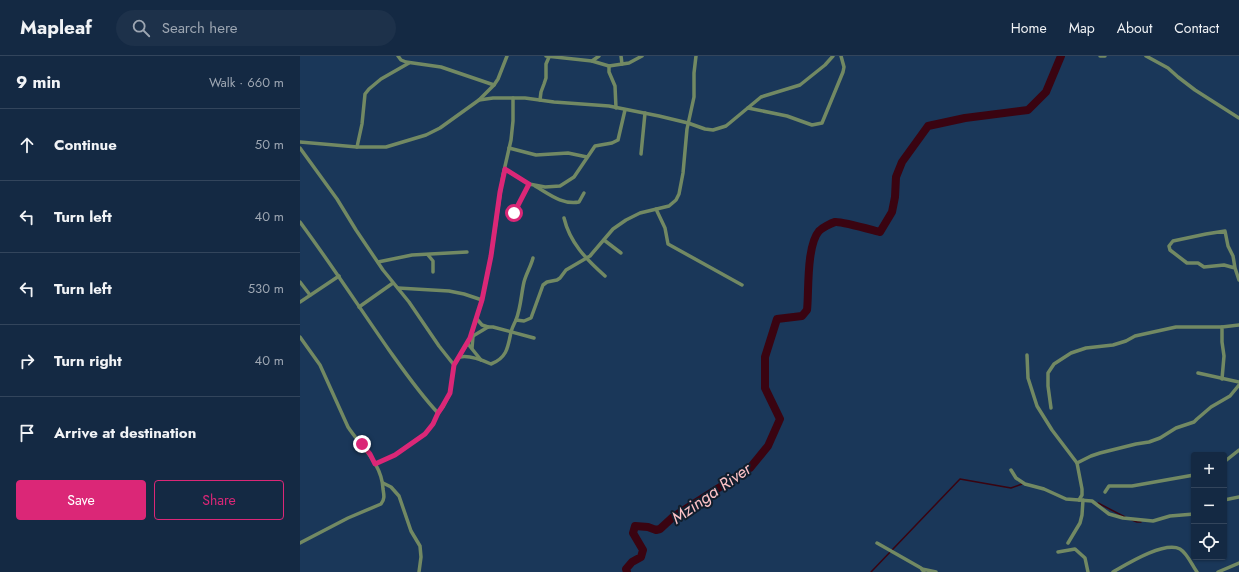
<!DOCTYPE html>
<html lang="en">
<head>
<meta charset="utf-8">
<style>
  body { margin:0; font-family:Jost,sans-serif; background:#1d314a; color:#f1f3f6 }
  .controls { position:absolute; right:12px; bottom:12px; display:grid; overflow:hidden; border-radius:4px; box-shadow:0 1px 3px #0004 }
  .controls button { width:36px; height:36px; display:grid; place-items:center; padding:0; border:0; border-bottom:1px solid #33455c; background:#142943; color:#f1f3f6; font:20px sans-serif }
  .stop { position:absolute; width:12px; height:12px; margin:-9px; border:3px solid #db2777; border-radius:50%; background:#fff }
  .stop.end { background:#db2777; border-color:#fff; box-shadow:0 1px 4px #0008 }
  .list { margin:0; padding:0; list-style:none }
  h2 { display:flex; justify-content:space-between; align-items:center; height:52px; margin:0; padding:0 16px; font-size:17px }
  h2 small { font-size:13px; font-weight:400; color:#9da6b2 }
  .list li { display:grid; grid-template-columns:26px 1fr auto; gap:12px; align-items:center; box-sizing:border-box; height:72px; padding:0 16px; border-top:1px solid #33455c }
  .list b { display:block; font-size:15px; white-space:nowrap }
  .list em { font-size:13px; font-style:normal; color:#9da6b2 }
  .actions { display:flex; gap:8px; padding:12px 16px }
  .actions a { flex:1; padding:9px 0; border:1px solid #db2777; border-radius:4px; text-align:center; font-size:14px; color:#db2777 }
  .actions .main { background:#db2777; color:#fff }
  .icon { flex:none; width:22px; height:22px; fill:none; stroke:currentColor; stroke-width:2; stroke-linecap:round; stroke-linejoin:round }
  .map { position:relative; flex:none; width:939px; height:516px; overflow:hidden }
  header { display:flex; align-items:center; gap:24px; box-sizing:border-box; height:56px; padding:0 20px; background:#142943; border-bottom:1px solid #33455c }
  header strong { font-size:19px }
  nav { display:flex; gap:22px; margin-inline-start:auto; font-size:14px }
  .search { width:280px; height:36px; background:#1d314a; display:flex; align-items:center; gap:10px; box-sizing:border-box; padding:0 14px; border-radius:22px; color:#9da6b2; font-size:15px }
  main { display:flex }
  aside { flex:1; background:#142943 }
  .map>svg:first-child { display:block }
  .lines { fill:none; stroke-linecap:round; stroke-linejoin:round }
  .stream { stroke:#3a0411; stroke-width:1.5 }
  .river { stroke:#3a0411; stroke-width:8 }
  .minor { stroke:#728963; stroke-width:3.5 }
  .route { stroke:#db2777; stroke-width:5 }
  .labels { text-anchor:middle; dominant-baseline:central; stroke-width:4; stroke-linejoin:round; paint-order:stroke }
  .water-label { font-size:17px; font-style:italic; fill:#fcc2c6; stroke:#111e2d }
</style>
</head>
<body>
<header>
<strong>Mapleaf</strong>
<div class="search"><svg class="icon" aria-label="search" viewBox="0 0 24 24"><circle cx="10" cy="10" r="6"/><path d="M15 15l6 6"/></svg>Search here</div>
<nav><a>Home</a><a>Map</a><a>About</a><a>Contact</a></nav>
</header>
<main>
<aside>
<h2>9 min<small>Walk · 660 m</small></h2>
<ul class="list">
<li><svg class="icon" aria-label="ahead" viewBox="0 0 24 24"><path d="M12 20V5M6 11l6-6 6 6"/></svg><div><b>Continue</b></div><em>50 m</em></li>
<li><svg class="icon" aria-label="left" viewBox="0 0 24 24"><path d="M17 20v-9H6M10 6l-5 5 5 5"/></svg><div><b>Turn left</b></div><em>40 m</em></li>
<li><svg class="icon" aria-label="left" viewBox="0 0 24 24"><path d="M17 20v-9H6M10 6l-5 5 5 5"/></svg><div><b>Turn left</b></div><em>530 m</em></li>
<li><svg class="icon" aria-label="right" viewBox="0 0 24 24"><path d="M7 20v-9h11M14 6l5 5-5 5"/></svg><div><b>Turn right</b></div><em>40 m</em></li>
<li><svg class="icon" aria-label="arrive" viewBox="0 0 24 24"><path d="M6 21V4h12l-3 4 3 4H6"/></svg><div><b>Arrive at destination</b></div></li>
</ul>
<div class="actions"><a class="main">Save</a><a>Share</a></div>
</aside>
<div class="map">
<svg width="939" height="516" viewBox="0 0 939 516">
  <rect width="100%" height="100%" fill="#1a3759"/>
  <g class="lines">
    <!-- stream -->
    <g class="stream">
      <polyline points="798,447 825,461"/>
      <polyline points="832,464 837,466 841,466"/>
      <polyline points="571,516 660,423 711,432 722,428"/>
    </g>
    <!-- river -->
    <path class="river" d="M327,516L326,513L332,506L341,501L343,494L333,477L335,470L348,471L356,474L360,473L373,461L450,412L468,390L480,363L465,332V301L477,263L502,260L507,254C509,239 506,190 519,175C522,172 531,167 535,166C541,165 572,174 580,176L592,156L595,141L596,121L602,106L628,70L665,62L728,54L746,36L761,0"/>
    <!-- minor -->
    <g class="minor">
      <polyline points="98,0 101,4 106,6 141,11 194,29"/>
      <polyline points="246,0 292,5 309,10 329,7 342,0"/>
      <polyline points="321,0 322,8"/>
      <polyline points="800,0 805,0"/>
      <polyline points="846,0 868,12 878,21 895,34 939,62"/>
      <polyline points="292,5 299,0"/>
      <polyline points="309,10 309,16 315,30 316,52"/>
      <polyline points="179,44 194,29 198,23 207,0"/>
      <polyline points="240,44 241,36 244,28 246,22 246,8 249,1"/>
      <polyline points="448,52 487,60 512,69 522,67 543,16 544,11 541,0"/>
      <polyline points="0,86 57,91 86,91 126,79 140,72 179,44 193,42 225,42 254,46 309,50 359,60 388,67 405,73 413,74 426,70 461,41 500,29 525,9 533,0"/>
      <polyline points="57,91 62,68 65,38 69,33 81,23 109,7"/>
      <polyline points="0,92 37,143 56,174 83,214 109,246 139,290 154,309 150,337 143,351 138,357 133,368 125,378 95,399 75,408"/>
      <polyline points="209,92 236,99 268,97 287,101"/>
      <polyline points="341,98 345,57"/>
      <polyline points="205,113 229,128 245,131 260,130 274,121 295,90 312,87 318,84 325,54"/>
      <path d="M235,130C249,138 262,149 279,146L284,137"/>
      <polyline points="356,153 365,172 368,188 442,229"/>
      <path d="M264,162C270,187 286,203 305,220"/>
      <polyline points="211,163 229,128"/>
      <path d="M0,166C31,208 59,251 89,294C104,315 120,338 138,357"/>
      <polyline points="304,184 321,197"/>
      <polyline points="128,199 133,205 133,216"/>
      <polyline points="78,206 112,199 167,196"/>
      <polyline points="935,212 924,209 904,211 898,207 887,207 870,194 869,190 873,185 906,178 925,175 928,190 933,200 935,212 939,224"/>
      <polyline points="0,226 10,239"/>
      <polyline points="98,232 149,235 164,238 182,244"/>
      <polyline points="0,246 39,220"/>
      <polyline points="59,251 93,227"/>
      <polyline points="176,262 182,269 188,271"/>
      <path d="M216,264C221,251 221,239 224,226C226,218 231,210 233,202"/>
      <path d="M0,281L20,309L48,371C61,391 82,407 83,433C84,439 85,443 81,448L48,462L0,487"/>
      <polyline points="170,283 182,244 191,200 203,119 211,84 213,65 213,42"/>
      <polyline points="168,288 181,304"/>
      <polyline points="172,292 173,280"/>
      <polyline points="727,299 728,322 737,350 752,374 777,407 782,433 782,439 779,444"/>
      <path d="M160,301C170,299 182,304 191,308C207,302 208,291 211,276C212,272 214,268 216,264L224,265L231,262L243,229L247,226L257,224L260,222L266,214L290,200L313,173L326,164L340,157L369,150L376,144L379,138L383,117L387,73L394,41V17L396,0"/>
      <polyline points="154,309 170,283 173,280 188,271 193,271 234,282"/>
      <polyline points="898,317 939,326"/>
      <polyline points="922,323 924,300 922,286 922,271 939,269"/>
      <polyline points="751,352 748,330 748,317 754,308 771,297 786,292 813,289 826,285 835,280 876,271 922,271"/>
      <polyline points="924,406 939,394"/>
      <polyline points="777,407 791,400 800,397 836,388 849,386 860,382 876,372 894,366 897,363 911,351 930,340 939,329"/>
      <polyline points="711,414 716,422 725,428 744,433 766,443 792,445 809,458 823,462 853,465 870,460 894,458"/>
      <polyline points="83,427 91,431 99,440 111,475 120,490 121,501 119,516"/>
      <polyline points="805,436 809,430 832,430 894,419"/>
      <polyline points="924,444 939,441"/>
      <polyline points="577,487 621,512 624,516"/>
      <polyline points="768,487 780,467 782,459 783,444"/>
      <polyline points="758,496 775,493 785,502 788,516"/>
      <polyline points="622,513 636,516"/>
      <path d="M813,516C827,508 864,485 880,493C887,497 892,509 897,516"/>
      <polyline points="918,516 939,507"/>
    </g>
  </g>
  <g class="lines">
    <!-- route -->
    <polyline class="route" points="62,388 70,398 75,408 95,399 125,378 133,368 138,357 142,351 150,337 154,309 170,282 182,244 191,200 200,136 205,113 229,128 214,157"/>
  </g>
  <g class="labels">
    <!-- water labels -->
    <g class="water-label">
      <text transform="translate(411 437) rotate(-35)">Mzinga River</text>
    </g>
  </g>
</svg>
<div class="controls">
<button>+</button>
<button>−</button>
<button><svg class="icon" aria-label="locate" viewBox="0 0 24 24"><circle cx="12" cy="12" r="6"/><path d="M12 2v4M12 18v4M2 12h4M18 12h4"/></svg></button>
</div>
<div class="stop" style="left:214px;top:157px"></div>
<div class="stop end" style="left:62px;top:388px"></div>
</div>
</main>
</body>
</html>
